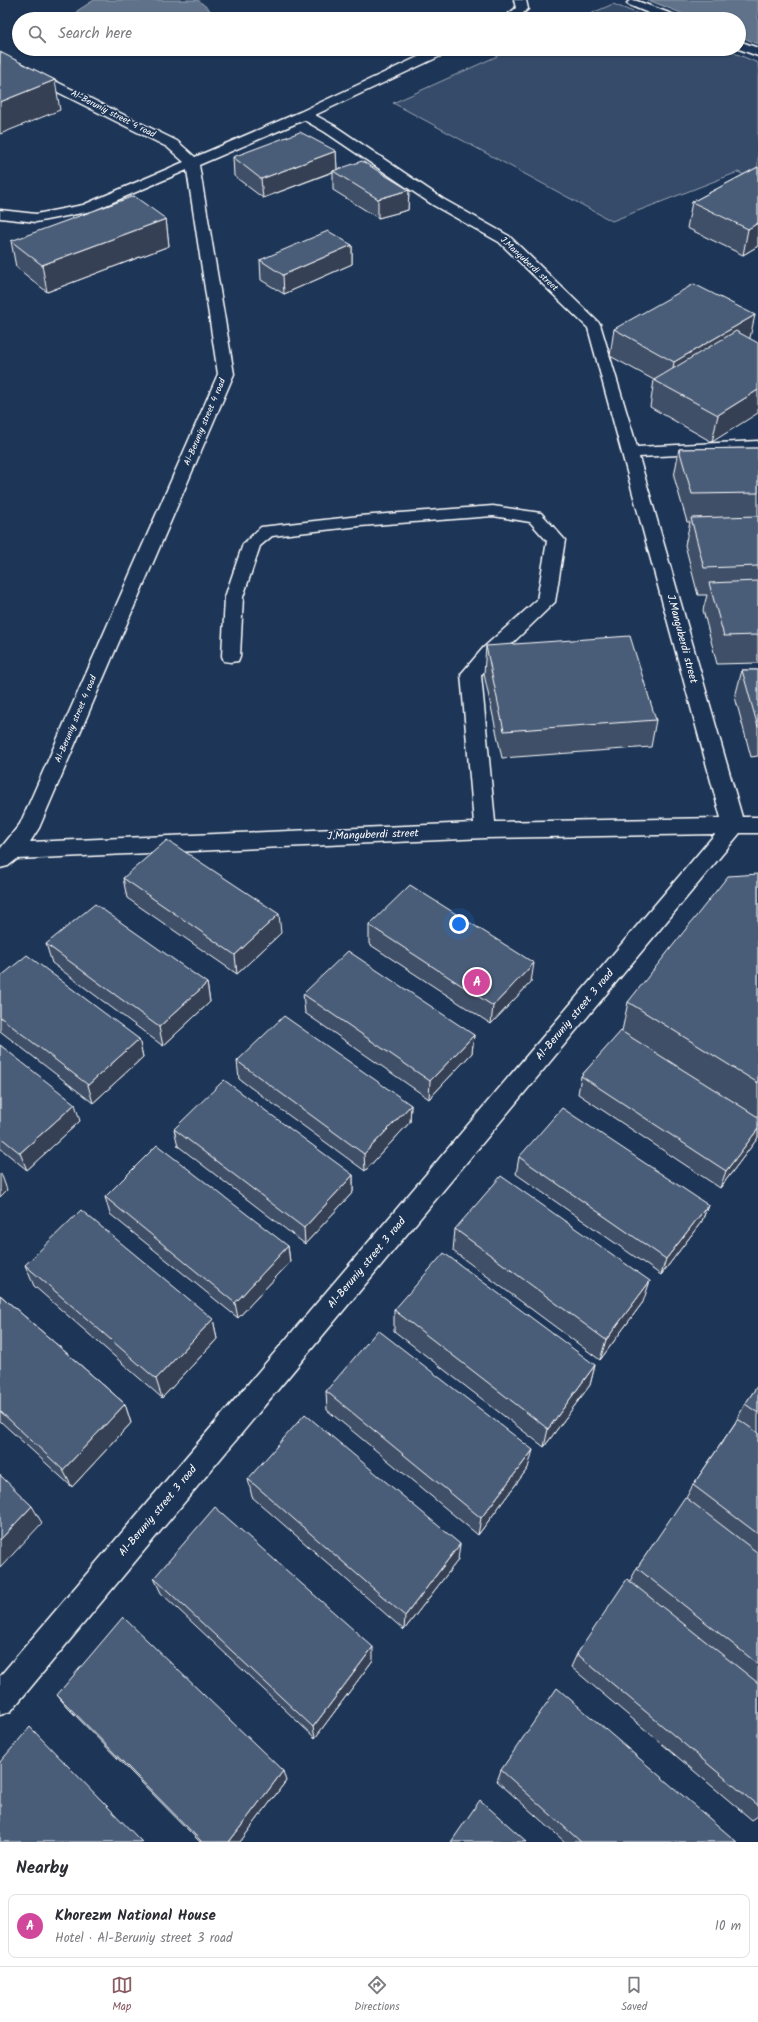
<!DOCTYPE html>
<html lang="en">
<head>
<meta charset="utf-8">
<style>
  body { margin:0; font-family:Kalam,sans-serif; background:#f7f7f7; color:#2b2b33 }
  .you { position:absolute; left:459px; top:924px; width:14px; height:14px; margin:-10px; border:3px solid #fff; border-radius:50%; background:#1a73e8; box-shadow:0 0 0 6px #1a73e833 }
  .badge { display:grid; place-items:center; width:26px; height:26px; border-radius:50%; background:#8a5d65; color:#fff; font-size:13px; font-weight:700 }
  .pin { position:absolute; translate:-50% -50%; border:2px solid #fff; box-shadow:0 1px 4px #0006 }
  .list { margin:0; padding:0; list-style:none }
  h2 { display:flex; justify-content:space-between; align-items:center; height:52px; margin:0; padding:0 16px; font-size:17px }
  h2 small { font-size:13px; font-weight:400; color:#7c7c81 }
  .list li { display:grid; grid-template-columns:26px 1fr auto; gap:12px; align-items:center; box-sizing:border-box; height:64px; margin:0 8px 8px; padding:0 8px; border:1px solid #e1e1e2; border-radius:8px }
  .list b { display:block; font-size:15px; white-space:nowrap }
  .list p { margin:0; font-size:13px; white-space:nowrap; color:#7c7c81 }
  .list em { font-size:13px; font-style:normal; color:#7c7c81 }
  .icon { flex:none; width:22px; height:22px; fill:none; stroke:currentColor; stroke-width:2; stroke-linecap:round; stroke-linejoin:round }
  .map { position:relative; flex:none; width:758px; height:1842px; overflow:hidden }
  .search { position:absolute; background:#fff; box-shadow:0 1px 3px #0004; left:12px; right:12px; top:12px; height:44px; display:flex; align-items:center; gap:10px; box-sizing:border-box; padding:0 14px; border-radius:22px; color:#7c7c81; font-size:15px }
  .sheet { height:124px; background:#fff }
  nav { display:flex; justify-content:space-around; align-items:center; box-sizing:border-box; height:56px; border-top:1px solid #e1e1e2; background:#fff; font-size:11px; color:#7c7c81 }
  nav a { display:grid; justify-items:center; gap:2px }
  nav .on { color:#8a5d65 }
  .map>svg:first-child { display:block }
  .green { fill:#364b69; stroke:#9aa5b4 }
  .water { fill:#617289; stroke:#a0aab8 }
  .lines { fill:none; stroke-linecap:round; stroke-linejoin:round }
  .minor-casing { stroke:#fff; stroke-width:3 }
  .minor { fill:#1d3557; fill-rule:evenodd }
  .wall { fill:#405068; stroke:#fff }
  .shaded-wall { fill:#344155; stroke:#fff }
  .building { fill:#4a5d79; stroke:#fff }
  .labels { text-anchor:middle; dominant-baseline:central; stroke-width:3.5; stroke-linejoin:round; paint-order:stroke }
  .far-street-label { font-size:9px; fill:#fff; stroke:#1d3557 }
  .street-label { font-size:11px; fill:#fff; stroke:#1d3557 }
</style>
</head>
<body>
<div class="map">
<svg width="758" height="1842" viewBox="0 0 758 1842">
  <rect width="100%" height="100%" fill="#1d3557"/>
  <filter id="ink" filterUnits="userSpaceOnUse"><feTurbulence type="fractalNoise" baseFrequency=".025" numOctaves="2"/><feDisplacementMap in="SourceGraphic" scale="8" xChannelSelector="R" yChannelSelector="G"/><feConvolveMatrix kernelMatrix="1 2 1 2 8 2 1 2 1" color-interpolation-filters="sRGB"/></filter>
  <g filter="url(#ink)">
    <!-- green -->
    <g class="green">
      <polygon points="613,4 651,19 579,19"/>
      <polygon points="513,49 725,49 758,63 758,181 738,172 612,221 393,103"/>
    </g>
    <!-- water -->
    <g class="water">
      <polygon points="94,0 198,0 210,10 210,19 74,19 77,11"/>
      <polygon points="648,0 758,0 758,44 739,36 739,19 696,19"/>
    </g>
    <g class="lines">
      <defs>
        <g id="minor">
          <polygon points="514,0 526,0 528,9 516,19 502,19 516,8"/>
          <polygon points="631,0 637,1 677,16 679,19 663,19 629,5 627,3"/>
          <polygon points="739,41 758,48 758,56 739,49"/>
          <path d="M435,49H451L449,52L315,115L335,126L443,199L509,236L600,324L637,447L758,441V451L639,457L742,817H758V833H740L11,1711L0,1715V1676L715,834L485,838L17,859L8,866L0,868V849L20,824L218,374L187,170L92,211L36,222L0,218V210L36,214L83,205L184,162L167,147L0,63V54L177,141L195,157L300,112ZM304,120L325,132L433,205L499,242L588,328L721,818L495,822L481,675L498,657L555,602L565,540L541,513L493,506L360,516L261,527L243,544L225,597L222,656L224,661L231,662L238,661L240,656L243,597L260,546L272,536L360,526L493,516L530,522L547,541L537,600L484,647L461,674L474,823L30,842L39,828L234,374L199,165Z"/>
        </g>
      </defs>
      <!-- minor casing -->
      <use href="#minor" class="minor-casing"/>
      <!-- minor -->
      <use href="#minor" class="minor"/>
    </g>
    <!-- wall -->
    <g class="wall">
      <polygon points="336,151 337,170 409,190 408,210 378,218 333,190 333,172 263,198 234,176 233,157"/>
      <polygon points="758,167 758,246 743,255 687,228 692,202"/>
      <polygon points="166,219 169,246 47,292 16,267 11,241"/>
      <polygon points="352,245 352,264 284,294 261,280 260,260"/>
      <polygon points="755,315 712,442 650,407 654,380 610,356 614,329"/>
      <polygon points="758,448 758,663 717,664 703,610 707,595 698,595 685,545 690,522 687,522 674,477 679,449"/>
      <polygon points="486,646 656,720 651,747 502,758 484,674"/>
      <polygon points="742,670 758,670 758,756 751,757 735,697"/>
      <polygon points="758,874 758,1137 757,1139 720,1188 578,1094 581,1076 622,1031 628,1002"/>
      <polygon points="123,878 281,933 237,974 127,898"/>
      <polygon points="369,925 531,982 491,1024 369,944"/>
      <polygon points="46,944 207,983 210,1002 163,1046 52,963"/>
      <polygon points="0,977 139,1039 143,1057 93,1103 0,1031"/>
      <polygon points="303,994 474,1035 472,1053 429,1099 305,1013"/>
      <polygon points="0,1045 80,1121 27,1170 0,1148"/>
      <polygon points="237,1061 411,1105 410,1122 365,1171 239,1079"/>
      <polygon points="174,1129 353,1175 353,1192 305,1244 178,1146"/>
      <polygon points="519,1157 708,1205 702,1221 661,1275 516,1174"/>
      <polygon points="105,1197 288,1246 290,1262 238,1318 110,1214"/>
      <polygon points="455,1229 643,1302 600,1360 453,1251"/>
      <polygon points="25,1265 213,1319 217,1339 162,1398 34,1286"/>
      <polygon points="0,1295 125,1404 131,1423 72,1487 0,1421"/>
      <polygon points="394,1310 595,1365 590,1385 544,1447 394,1331"/>
      <polygon points="758,1385 758,1816 752,1820 571,1667 577,1654 630,1581 637,1568 686,1498 693,1485 735,1423 745,1404"/>
      <polygon points="326,1391 528,1468 478,1535 327,1410"/>
      <polygon points="248,1479 458,1560 404,1630 252,1497"/>
      <polygon points="154,1578 373,1660 315,1738 161,1593"/>
      <polygon points="57,1695 286,1781 240,1842 200,1842 67,1707"/>
      <polygon points="501,1770 737,1842 565,1842 497,1781"/>
    </g>
    <!-- shaded-wall -->
    <g class="shaded-wall">
      <polygon points="55,80 60,110 0,134 0,102"/>
      <polygon points="336,151 337,170 263,198 261,179"/>
      <polygon points="409,190 408,210 378,218 378,199"/>
      <polygon points="166,219 169,246 47,292 42,265"/>
      <polygon points="758,223 758,246 743,255 748,229"/>
      <polygon points="352,245 352,264 284,294 283,275"/>
      <polygon points="755,315 749,342 670,389 674,362"/>
      <polygon points="758,390 758,413 712,442 718,415"/>
      <polygon points="279,914 281,933 237,974 235,955"/>
      <polygon points="534,963 531,982 491,1024 493,1006"/>
      <polygon points="207,983 210,1002 163,1046 159,1027"/>
      <polygon points="474,1035 472,1053 429,1099 430,1081"/>
      <polygon points="139,1039 143,1057 93,1103 88,1085"/>
      <polygon points="75,1104 80,1121 27,1170 20,1153"/>
      <polygon points="411,1105 410,1122 365,1171 364,1154"/>
      <polygon points="758,1129 758,1137 757,1139 720,1188 726,1171"/>
      <polygon points="1,1173 7,1190 0,1197 0,1174"/>
      <polygon points="353,1175 353,1192 305,1244 304,1228"/>
      <polygon points="708,1205 702,1221 661,1275 666,1259"/>
      <polygon points="288,1246 290,1262 238,1318 235,1303"/>
      <polygon points="650,1281 643,1302 600,1360 606,1340"/>
      <polygon points="213,1319 217,1339 162,1398 156,1379"/>
      <polygon points="595,1365 590,1385 544,1447 548,1429"/>
      <polygon points="125,1404 131,1423 72,1487 63,1470"/>
      <polygon points="533,1450 528,1468 478,1535 481,1518"/>
      <polygon points="32,1506 42,1523 0,1568 0,1540"/>
      <polygon points="460,1544 458,1560 404,1630 405,1616"/>
      <polygon points="373,1647 373,1660 315,1738 313,1727"/>
      <polygon points="283,1771 286,1781 240,1842 229,1842"/>
    </g>
    <!-- building -->
    <g class="building">
      <polygon points="0,52 55,80 0,102"/>
      <polygon points="300,132 336,151 261,179 233,157"/>
      <polygon points="362,161 409,190 378,199 333,171"/>
      <polygon points="758,167 758,223 748,229 692,202"/>
      <polygon points="134,196 166,219 42,265 11,241"/>
      <polygon points="328,231 352,245 283,275 260,260"/>
      <polygon points="694,284 755,315 674,362 614,329"/>
      <polygon points="736,331 758,343 758,390 718,415 654,380"/>
      <polygon points="758,448 758,493 692,494 679,449"/>
      <polygon points="758,516 758,566 704,568 691,518"/>
      <polygon points="758,581 758,635 724,636 709,583"/>
      <polygon points="630,636 656,720 504,731 486,646"/>
      <polygon points="742,670 758,670 758,727"/>
      <polygon points="167,840 279,914 235,955 123,878"/>
      <polygon points="758,874 758,1083 628,1002 728,876"/>
      <polygon points="410,885 534,963 493,1006 369,925"/>
      <polygon points="95,904 207,983 159,1027 46,944"/>
      <polygon points="348,951 474,1035 430,1081 303,994"/>
      <polygon points="27,955 139,1039 88,1085 0,1017 0,977"/>
      <polygon points="284,1016 411,1105 364,1154 237,1061"/>
      <polygon points="621,1031 758,1117 758,1129 726,1171 581,1076"/>
      <polygon points="0,1045 75,1104 20,1153 0,1137"/>
      <polygon points="224,1080 353,1175 304,1228 174,1129"/>
      <polygon points="562,1108 708,1205 666,1259 519,1157"/>
      <polygon points="157,1145 288,1246 235,1303 105,1197"/>
      <polygon points="501,1176 650,1281 606,1340 455,1229"/>
      <polygon points="81,1210 213,1319 156,1379 25,1265"/>
      <polygon points="444,1253 595,1365 548,1429 394,1310"/>
      <polygon points="0,1295 125,1404 63,1470 0,1411"/>
      <polygon points="378,1330 533,1450 481,1518 326,1391"/>
      <polygon points="758,1385 758,1413 745,1404"/>
      <polygon points="305,1414 460,1544 405,1616 248,1479"/>
      <polygon points="738,1419 758,1433 758,1534 693,1485"/>
      <polygon points="0,1475 32,1506 0,1540"/>
      <polygon points="685,1497 758,1553 758,1664 637,1568"/>
      <polygon points="215,1507 373,1647 313,1727 154,1578"/>
      <polygon points="627,1579 758,1683 758,1806 577,1654"/>
      <polygon points="123,1617 283,1771 229,1842 202,1842 57,1695"/>
      <polygon points="557,1688 737,1842 581,1842 501,1770"/>
      <polygon points="30,1727 142,1842 0,1842 0,1762"/>
      <polygon points="480,1800 527,1842 451,1842"/>
    </g>
  </g>
  <g class="labels">
    <!-- far-street labels -->
    <g class="far-street-label">
      <text transform="translate(113 114) rotate(27)">Al-Beruniy street 4 road</text>
      <text transform="translate(529 264) rotate(43)">J.Manguberdi street</text>
      <text transform="translate(205 422) rotate(-67)">Al-Beruniy street 4 road</text>
      <text transform="translate(76 719) rotate(-67)">Al-Beruniy street 4 road</text>
    </g>
    <!-- street labels -->
    <g class="street-label">
      <text transform="translate(682 639) rotate(75)">J.Manguberdi street</text>
      <text transform="translate(373 835) rotate(-2)">J.Manguberdi street</text>
      <text transform="translate(575 1015) rotate(-50)">Al-Beruniy street 3 road</text>
      <text transform="translate(367 1263) rotate(-50)">Al-Beruniy street 3 road</text>
      <text transform="translate(158 1511) rotate(-50)">Al-Beruniy street 3 road</text>
    </g>
  </g>
</svg>
<div class="you"></div>
<div class="pin badge" style="left:477px;top:982px;background:#d1479c">A</div>
<div class="search"><svg class="icon" aria-label="search" viewBox="0 0 24 24"><circle cx="10" cy="10" r="6"/><path d="M15 15l6 6"/></svg>Search here</div>
</div>
<section class="sheet">
<h2>Nearby<small></small></h2>
<ul class="list">
<li><span class="badge" style="background:#d1479c">A</span><div><b>Khorezm National House</b><p>Hotel · Al-Beruniy street 3 road</p></div><em>10 m</em></li>
</ul>
</section>
<nav>
<a class="on"><svg class="icon" aria-label="map" viewBox="0 0 24 24"><path d="M3 6l6-2 6 2 6-2v14l-6 2-6-2-6 2zM9 4v14M15 6v14"/></svg>Map</a>
<a><svg class="icon" aria-label="directions" viewBox="0 0 24 24"><path d="M12 3l9 9-9 9-9-9zM9 14v-3h6M13 9l2 2-2 2"/></svg>Directions</a>
<a><svg class="icon" aria-label="saved" viewBox="0 0 24 24"><path d="M7 4h10v16l-5-4-5 4z"/></svg>Saved</a>
</nav>
</body>
</html>
